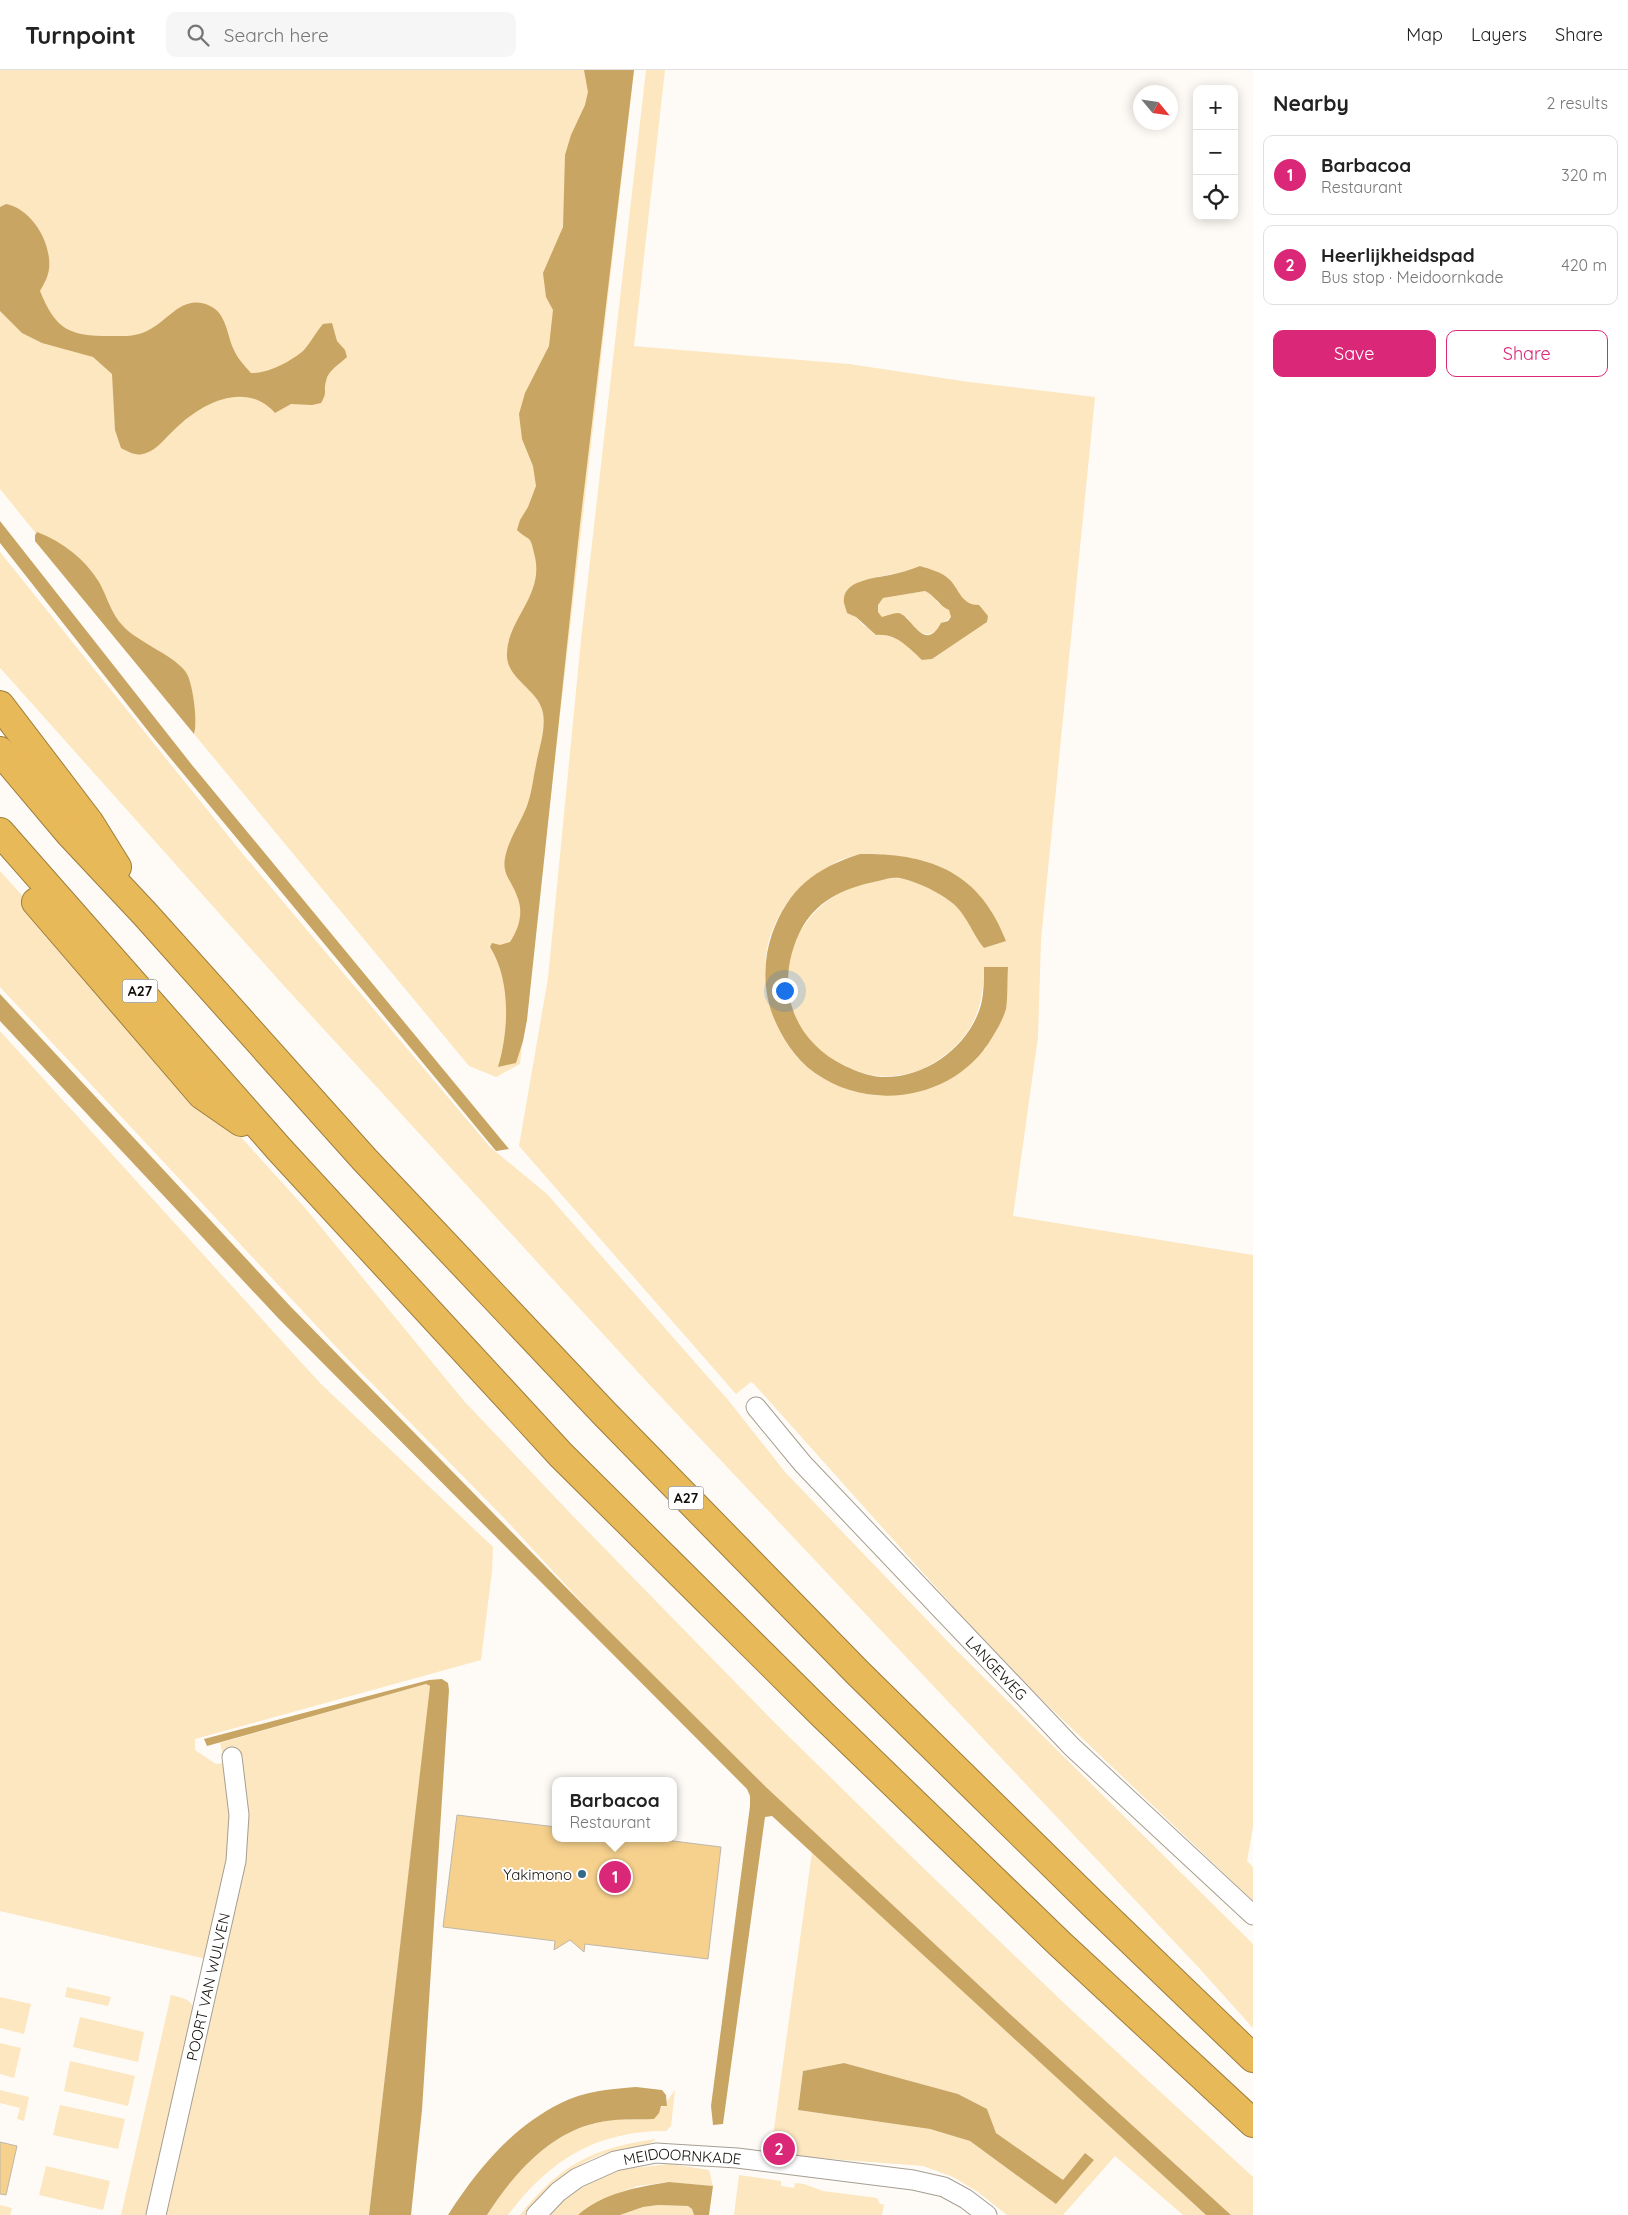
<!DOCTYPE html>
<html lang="en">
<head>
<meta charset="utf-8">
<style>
  body { margin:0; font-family:Quicksand,sans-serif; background:#f6f6f6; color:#222 }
  .controls { position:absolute; right:15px; top:15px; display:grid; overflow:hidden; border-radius:10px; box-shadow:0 2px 12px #0003 }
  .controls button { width:45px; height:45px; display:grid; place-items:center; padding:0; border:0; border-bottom:1px solid #e0e0e0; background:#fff; color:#222; font:25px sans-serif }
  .compass { position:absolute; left:1133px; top:15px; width:45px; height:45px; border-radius:50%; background:#fff; box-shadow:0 2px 12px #0003; rotate:119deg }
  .you { position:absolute; left:784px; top:920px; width:18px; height:18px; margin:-12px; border:4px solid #fff; border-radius:50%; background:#1a73e8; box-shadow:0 0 0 8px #1a73e833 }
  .badge { display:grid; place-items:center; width:32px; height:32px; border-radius:50%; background:#db2777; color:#fff; font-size:16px; font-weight:700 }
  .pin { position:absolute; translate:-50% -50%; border:2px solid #fff; box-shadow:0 1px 5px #0006 }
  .popup { position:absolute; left:552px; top:1707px; width:125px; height:65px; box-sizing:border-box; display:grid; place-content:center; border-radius:10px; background:#fff; filter:drop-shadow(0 1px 4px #0005); font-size:16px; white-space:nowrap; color:#767676 }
  .popup b { font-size:19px; color:#222 }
  .popup::after { content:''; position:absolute; left:50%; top:100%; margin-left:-10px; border:10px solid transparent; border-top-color:#fff }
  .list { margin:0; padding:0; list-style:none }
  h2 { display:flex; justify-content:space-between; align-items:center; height:65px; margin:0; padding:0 20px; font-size:21px }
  h2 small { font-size:16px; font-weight:400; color:#767676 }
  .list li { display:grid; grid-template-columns:32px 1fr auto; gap:15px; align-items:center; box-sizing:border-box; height:80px; margin:0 10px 10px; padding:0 10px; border:1px solid #e0e0e0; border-radius:10px }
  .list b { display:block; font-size:19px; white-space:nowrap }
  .list p { margin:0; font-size:16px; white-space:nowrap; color:#767676 }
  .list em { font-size:16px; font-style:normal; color:#767676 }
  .actions { display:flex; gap:10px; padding:15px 20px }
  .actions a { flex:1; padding:11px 0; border:1px solid #db2777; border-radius:10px; text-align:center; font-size:18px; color:#db2777 }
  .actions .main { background:#db2777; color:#fff }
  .icon { flex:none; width:28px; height:28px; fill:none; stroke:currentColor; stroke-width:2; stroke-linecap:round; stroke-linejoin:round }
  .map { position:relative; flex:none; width:1253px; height:2145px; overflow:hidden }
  header { display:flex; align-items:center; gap:30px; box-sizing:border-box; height:70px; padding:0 25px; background:#fff; border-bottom:1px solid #e0e0e0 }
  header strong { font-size:24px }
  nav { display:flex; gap:28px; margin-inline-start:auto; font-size:18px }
  .search { width:350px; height:45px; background:#f6f6f6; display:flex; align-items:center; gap:12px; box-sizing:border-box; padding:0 18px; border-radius:10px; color:#767676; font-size:19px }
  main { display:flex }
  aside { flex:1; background:#fff }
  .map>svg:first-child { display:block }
  .green { fill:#fce7c0; fill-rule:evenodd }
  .water { fill:#c8a562; fill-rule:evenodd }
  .building { fill:#f6d18d; stroke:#beb7aa }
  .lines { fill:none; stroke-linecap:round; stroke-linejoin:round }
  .minor-casing { stroke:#a59e92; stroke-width:21 }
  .motorway-casing { stroke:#9d7e3d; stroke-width:30 }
  .minor { stroke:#fff; stroke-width:19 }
  .motorway { stroke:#e8b958; stroke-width:28 }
  .poi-dot { fill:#336a85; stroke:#fff; stroke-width:2 }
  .labels { text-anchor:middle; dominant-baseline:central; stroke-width:4; stroke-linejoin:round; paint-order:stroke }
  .shield { fill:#fff; stroke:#595754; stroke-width:1 }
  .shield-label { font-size:14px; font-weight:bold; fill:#120f0b }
  .street-label { font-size:15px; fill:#120f0b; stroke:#fff }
  .poi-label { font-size:15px; fill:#120f0b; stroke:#fff; text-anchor:end }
</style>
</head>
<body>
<header>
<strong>Turnpoint</strong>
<div class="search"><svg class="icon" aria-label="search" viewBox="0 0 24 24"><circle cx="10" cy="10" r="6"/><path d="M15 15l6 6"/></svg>Search here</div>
<nav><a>Map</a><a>Layers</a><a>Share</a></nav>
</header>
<main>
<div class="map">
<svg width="1253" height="2145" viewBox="0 0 1253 2145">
  <rect width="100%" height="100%" fill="#fefbf6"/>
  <!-- green -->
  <g class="green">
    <polygon points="0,0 634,0 520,994 496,1007 469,996 194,664 195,660 0,419"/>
    <path d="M646,0H665L634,276L849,294L969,312L1095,327L1041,870L1038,967L1013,1146L1253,1185V1757L1247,1791L1253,1797V1831L1043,1631L966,1551L754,1314L751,1312L736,1324L519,1076L548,908L581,570ZM920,496L935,501L958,521L964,531L972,535L987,552L932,589L922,590L903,572L864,556L856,547L877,507L903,502ZM860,784H881L990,838L1006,871L984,878C972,864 967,843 951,832C938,823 920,812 904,809C892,806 882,810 870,812C795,828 761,912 811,973C821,984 835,991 848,997C876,1011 909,1009 935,992C971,969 984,940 984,897L986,979L880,1026C857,1023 836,1017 817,1004C778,979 759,924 767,879C769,864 779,844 788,831C793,823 826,798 835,793C842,788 852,787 860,784Z"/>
    <polygon points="0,482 242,783 490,1077 547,1124 729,1331 785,1402 952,1576 1253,1874 1253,1958 1199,1898 647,1312 285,917 2,600 0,598"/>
    <path d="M925,521L935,526L937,532L949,540L951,547C947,551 944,551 941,554C939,556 938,559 936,561C923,571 913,556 907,547H882L878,542V535L883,528Z"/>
    <polygon points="0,801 306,1139 464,1331 571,1444 777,1655 915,1790 1067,1936 1253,2107 1253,2145 1231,2145 1011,1945 767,1718 597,1549 505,1449 340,1281 0,917"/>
    <polygon points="0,961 320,1313 493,1477 492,1501 481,1590 195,1669 195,1680 216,1694 225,1693 229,1720 230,1778 206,1889 0,1841"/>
    <polygon points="426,1614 430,1616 430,1620 369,2145 163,2145 246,1760 245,1720 238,1679 222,1682 220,1673"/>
    <path d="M812,1782L1206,2145H1183L1115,2086L1063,2145H1007L978,2122L953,2107L923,2096L778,2085L771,2081ZM844,1993L958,2024L987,2039L996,2063L1063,2111L1085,2083L1094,2090L1056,2134L970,2071L930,2059L798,2040L803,2001Z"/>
    <polygon points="67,1917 111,1927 108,1936 65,1927"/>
    <path d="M171,1925C182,1928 191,1928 194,1940L147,2145H121Z"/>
    <polygon points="0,1927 31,1934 24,1964 0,1958"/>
    <polygon points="80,1947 144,1962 138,1992 73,1977"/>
    <polygon points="0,1973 21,1978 14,2008 0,2004"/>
    <polygon points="70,1991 135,2006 128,2036 64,2021"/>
    <polygon points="0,2020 29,2027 24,2051 17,2049 20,2038 0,2033"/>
    <path d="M675,2020L671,2056L666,2061C595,2061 550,2090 508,2145H487C512,2106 549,2063 597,2053C603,2051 610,2050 616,2049C622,2049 629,2051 635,2050C646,2046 655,2037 667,2036V2031Z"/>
    <polygon points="60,2035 125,2049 118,2079 53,2065"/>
    <path d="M656,2069C647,2079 616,2080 601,2085C571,2096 545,2121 525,2145H520C560,2095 592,2078 656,2069Z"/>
    <polygon points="670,2094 709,2100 713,2116 669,2112 638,2116 600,2130 578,2145 549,2145 567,2125 601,2107 624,2099"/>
    <polygon points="46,2096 110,2111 103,2140 39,2125"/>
    <polygon points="739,2105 781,2111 781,2116 794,2118 795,2113 804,2114 823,2121 877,2128 880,2134 884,2134 882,2145 734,2145"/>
    <polygon points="0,2135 12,2138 10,2145 0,2145"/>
    <polygon points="658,2135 688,2136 692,2139 694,2145 620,2145 643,2137"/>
  </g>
  <!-- water -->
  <g class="water">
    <path d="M584,0H634L580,454L527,950L523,971L516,993L498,997C509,961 511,910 490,877L492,873L500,875L510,872C519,859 524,842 517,826C512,811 502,805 505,788C509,768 520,754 527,736C532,722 533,709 536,695C539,678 546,660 543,643C539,619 505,609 507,583C508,548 546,524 534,483C533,479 532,472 529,469C525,466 521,464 517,460L520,450L528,437L536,416L533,396L522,369L519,344L525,323L549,276L553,240L546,227L543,203L563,157L565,85L571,65L585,35L588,22Z"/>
    <path d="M6,134C32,139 52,173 49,199C48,207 44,214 40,221C56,260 69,266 110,266C124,266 134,267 147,261C169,251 182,223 210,236C226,243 227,264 233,278C237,288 244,295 251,303C267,304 292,291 304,280C311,272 316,262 323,254L332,253L337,271L345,280L347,287C340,294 328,300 326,311C323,322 328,321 321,333L312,335L291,334L275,343C246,310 201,333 175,359C166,367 158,379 146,383C136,387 129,382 121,378L115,360L112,304L93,287L42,273L22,263L0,241V137Z"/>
    <polygon points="0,451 192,695 509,1079 496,1081 152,666 0,473"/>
    <path d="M37,462C63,472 85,489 99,512C107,526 111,544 123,556C137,572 178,587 187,604C193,615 198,653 194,664L35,471V465Z"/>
    <path d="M920,496C930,499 942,502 950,510C960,521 962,535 979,535L988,546L987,552L932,589L922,590C908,577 896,563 876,565L856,547L847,543C846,538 843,533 844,528C846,510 876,508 890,505C900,503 910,500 920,496ZM925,521C936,526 938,535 949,540L951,547L948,551L941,553C924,585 911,544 898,543C893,543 886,546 882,547L878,542V535L883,528Z"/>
    <path d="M860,784C930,783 980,802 1006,871L984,878C972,864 967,844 951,832C938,822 920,813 904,809C894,806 887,809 878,811C848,817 820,828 803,856C773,910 789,969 845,996C856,1001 868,1006 881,1007C925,1009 969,977 981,935C984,923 984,909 984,897H1008C1007,911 1008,926 1006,939C1003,949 998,958 993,966C958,1028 873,1044 815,1003C795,989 782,968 773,946C763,920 763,890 772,864C789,818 814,799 860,784Z"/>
    <polygon points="0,924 291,1237 597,1549 767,1718 1011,1945 1231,2145 1206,2145 772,1746 765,1747 723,2054 713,2055 711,2036 750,1736 750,1726 747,1719 279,1249 0,951"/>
    <polygon points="442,1609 448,1613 449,1620 422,2040 411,2145 369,2145 430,1616 426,1614 207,1676 204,1669 429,1610"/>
    <polygon points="844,1993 958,2024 987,2039 996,2063 1063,2110 1085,2083 1094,2090 1056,2134 970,2071 930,2059 798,2040 803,2001"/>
    <path d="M636,2017L662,2020L666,2025L667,2036H661L659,2043L654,2049C634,2050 615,2048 596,2053C548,2064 512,2106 487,2145H448C477,2100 512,2057 561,2033C584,2021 611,2019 636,2017Z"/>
    <path d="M669,2112L713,2116L709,2145H694L692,2139L688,2136L658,2135L643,2137L620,2145H578C603,2123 637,2117 669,2112Z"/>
  </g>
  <!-- building -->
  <g class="building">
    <polygon points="457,1745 556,1757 556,1768 649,1768 721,1777 708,1889 585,1874 584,1882 570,1870 554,1880 555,1871 443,1857"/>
    <polygon points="0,2072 17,2076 6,2125 0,2124"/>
  </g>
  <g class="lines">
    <defs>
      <g id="minor">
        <path id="s1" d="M756,1337L803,1394L1072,1677L1253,1845"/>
        <path id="s2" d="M156,2145L236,1791L239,1745L232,1687"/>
        <path id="s3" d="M536,2145L558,2122L577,2108L615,2091L656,2083L737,2088L913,2110L944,2117L966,2129L987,2145"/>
      </g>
      <g id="motorway">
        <polyline points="0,635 89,752 117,797"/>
        <polyline points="0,681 70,764 145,844 365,1090 604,1343 858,1603 1093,1834 1253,1988"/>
        <polyline points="0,762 279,1079 561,1385 822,1644 1059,1873 1253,2053"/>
        <polyline points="36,832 202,1025 241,1052"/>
      </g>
    </defs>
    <!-- minor casing -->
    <use href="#minor" class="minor-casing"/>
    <!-- motorway casing -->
    <use href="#motorway" class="motorway-casing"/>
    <!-- minor -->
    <use href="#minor" class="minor"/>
    <!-- motorway -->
    <use href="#motorway" class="motorway"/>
  </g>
  <!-- markers -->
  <circle class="poi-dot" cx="582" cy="1804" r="5"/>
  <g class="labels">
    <!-- shield labels -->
    <g class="shield">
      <rect x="122.5" y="909.5" width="35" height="23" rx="4"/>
      <rect x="668.5" y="1416.5" width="35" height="23" rx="4"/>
    </g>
    <g class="shield-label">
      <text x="140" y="921">A27</text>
      <text x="686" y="1428">A27</text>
    </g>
    <!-- street labels -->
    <g class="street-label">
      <text stroke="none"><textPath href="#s1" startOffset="355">LANGEWEG</textPath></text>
      <text stroke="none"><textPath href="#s2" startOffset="234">POORT VAN WULVEN</textPath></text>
      <text stroke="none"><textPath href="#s3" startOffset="165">MEIDOORNKADE</textPath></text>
    </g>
    <!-- poi labels -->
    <g class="poi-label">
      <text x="572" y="1804">Yakimono</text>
    </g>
  </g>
</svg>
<div class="controls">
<button>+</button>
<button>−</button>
<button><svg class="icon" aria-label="locate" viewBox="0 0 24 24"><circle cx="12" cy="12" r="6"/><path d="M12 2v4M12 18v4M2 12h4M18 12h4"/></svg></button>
</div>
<svg class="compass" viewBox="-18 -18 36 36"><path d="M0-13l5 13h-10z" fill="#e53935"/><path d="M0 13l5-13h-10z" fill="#767676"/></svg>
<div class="you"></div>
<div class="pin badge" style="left:615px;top:1807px">1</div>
<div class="popup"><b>Barbacoa</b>Restaurant</div>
<div class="pin badge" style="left:779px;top:2079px">2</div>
</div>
<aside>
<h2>Nearby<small>2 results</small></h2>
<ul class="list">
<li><span class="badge">1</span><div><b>Barbacoa</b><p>Restaurant</p></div><em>320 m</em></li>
<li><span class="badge">2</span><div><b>Heerlijkheidspad</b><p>Bus stop · Meidoornkade</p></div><em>420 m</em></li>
</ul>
<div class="actions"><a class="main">Save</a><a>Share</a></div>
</aside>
</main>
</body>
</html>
